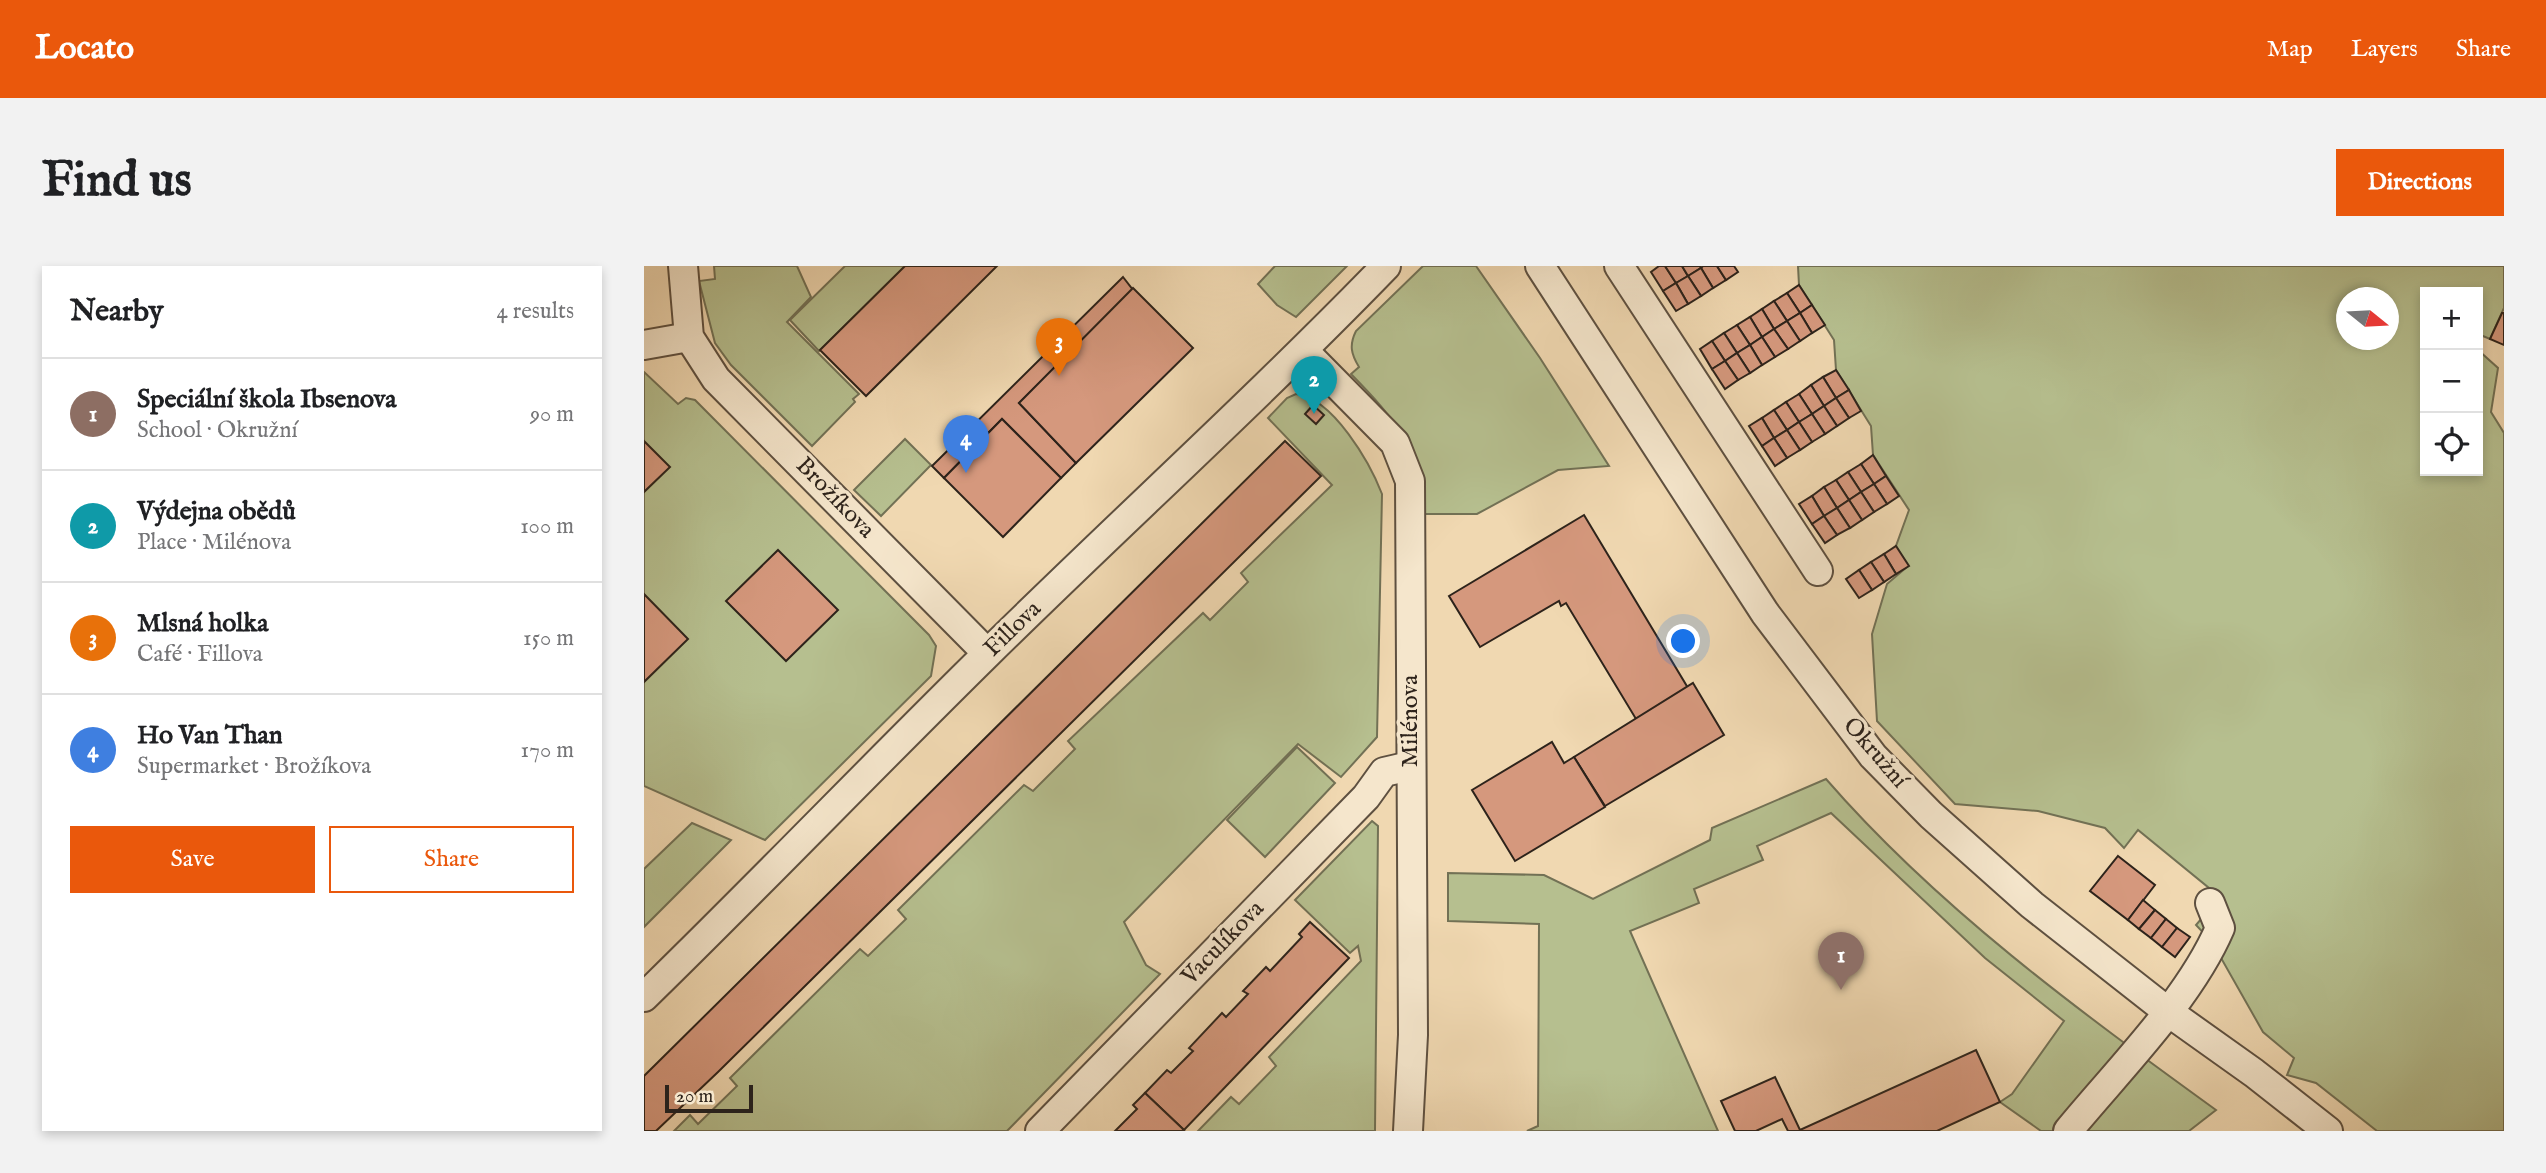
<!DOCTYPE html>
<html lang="en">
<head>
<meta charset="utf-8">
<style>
  body { margin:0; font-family:"IM FELL English",serif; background:#f2f2f2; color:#202124 }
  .controls { position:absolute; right:21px; top:21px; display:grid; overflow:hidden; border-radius:0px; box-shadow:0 4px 10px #0003 }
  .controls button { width:63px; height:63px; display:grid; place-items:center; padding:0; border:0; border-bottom:2px solid #e0e0e0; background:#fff; color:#202124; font:35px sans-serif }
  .compass { position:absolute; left:1692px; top:21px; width:63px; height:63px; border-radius:50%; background:#fff; box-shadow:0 4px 10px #0003; rotate:108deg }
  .scale { position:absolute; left:21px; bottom:18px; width:88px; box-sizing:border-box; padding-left:7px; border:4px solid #2d231b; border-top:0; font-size:19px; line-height:24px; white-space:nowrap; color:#2d231b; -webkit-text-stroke:5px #f5e6cc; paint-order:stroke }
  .you { position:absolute; left:1040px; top:376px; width:24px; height:24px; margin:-18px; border:5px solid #fff; border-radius:50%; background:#1a73e8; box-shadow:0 0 0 10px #1a73e833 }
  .badge { display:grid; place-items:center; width:46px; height:46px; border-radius:50%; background:#ea580c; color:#fff; font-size:23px; font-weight:700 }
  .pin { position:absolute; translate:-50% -58px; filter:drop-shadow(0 2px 4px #0008) }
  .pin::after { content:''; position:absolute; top:37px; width:24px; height:21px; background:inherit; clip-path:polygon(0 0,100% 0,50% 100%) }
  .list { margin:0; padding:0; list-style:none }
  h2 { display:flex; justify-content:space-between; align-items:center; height:91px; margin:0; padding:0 28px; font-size:30px }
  h2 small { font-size:23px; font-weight:400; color:#757577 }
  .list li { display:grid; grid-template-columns:46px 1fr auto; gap:21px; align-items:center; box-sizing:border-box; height:112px; padding:0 28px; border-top:2px solid #e0e0e0 }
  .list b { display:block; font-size:26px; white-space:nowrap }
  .list p { margin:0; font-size:23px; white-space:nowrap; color:#757577 }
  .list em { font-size:23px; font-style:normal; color:#757577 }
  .actions { display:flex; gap:14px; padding:21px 28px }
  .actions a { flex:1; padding:16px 0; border:2px solid #ea580c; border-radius:0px; text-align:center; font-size:24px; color:#ea580c }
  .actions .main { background:#ea580c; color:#fff }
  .icon { flex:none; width:38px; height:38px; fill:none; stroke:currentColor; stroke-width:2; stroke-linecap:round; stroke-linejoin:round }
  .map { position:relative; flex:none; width:1860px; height:865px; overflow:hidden; border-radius:0px }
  header { display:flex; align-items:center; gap:42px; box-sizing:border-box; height:98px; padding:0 35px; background:#ea580c; color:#fff }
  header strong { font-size:33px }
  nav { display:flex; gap:38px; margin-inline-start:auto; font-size:24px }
  .intro { display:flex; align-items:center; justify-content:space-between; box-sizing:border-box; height:168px; padding:0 42px }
  h1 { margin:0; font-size:49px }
  .button { padding:18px 32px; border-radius:0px; background:#ea580c; color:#fff; font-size:24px; font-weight:700 }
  main { display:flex; gap:42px; padding:0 42px }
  aside { flex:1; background:#fff; border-radius:0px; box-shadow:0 4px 10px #0003 }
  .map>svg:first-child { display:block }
  .green { fill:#b6bf8f; stroke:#727155; stroke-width:2; fill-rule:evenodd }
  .building { fill:#d5987d; stroke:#2d231b; stroke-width:2 }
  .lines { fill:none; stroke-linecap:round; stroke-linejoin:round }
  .minor-casing { stroke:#5e5040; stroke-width:32 }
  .minor { stroke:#f5e6cc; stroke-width:28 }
  .labels { text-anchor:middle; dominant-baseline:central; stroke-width:7; stroke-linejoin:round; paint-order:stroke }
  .street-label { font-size:24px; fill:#2d231b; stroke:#f5e6cc }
</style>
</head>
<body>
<header>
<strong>Locato</strong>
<nav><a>Map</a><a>Layers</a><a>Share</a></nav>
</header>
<div class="intro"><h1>Find us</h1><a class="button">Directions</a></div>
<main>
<aside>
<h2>Nearby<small>4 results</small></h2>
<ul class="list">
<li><span class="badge" style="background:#8d6e63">1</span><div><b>Speciální škola Ibsenova</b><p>School · Okružní</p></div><em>90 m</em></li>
<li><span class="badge" style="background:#0f9aa8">2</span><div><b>Výdejna obědů</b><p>Place · Milénova</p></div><em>100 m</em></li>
<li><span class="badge" style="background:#e8710a">3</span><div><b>Mlsná holka</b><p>Café · Fillova</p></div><em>150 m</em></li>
<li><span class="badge" style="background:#3f7fe0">4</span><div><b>Ho Van Than</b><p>Supermarket · Brožíkova</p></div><em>170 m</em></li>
</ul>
<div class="actions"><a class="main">Save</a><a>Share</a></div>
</aside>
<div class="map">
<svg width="1860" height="865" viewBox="0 0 1860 865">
  <rect width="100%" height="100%" fill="#f0d8b1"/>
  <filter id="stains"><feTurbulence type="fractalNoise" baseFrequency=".00286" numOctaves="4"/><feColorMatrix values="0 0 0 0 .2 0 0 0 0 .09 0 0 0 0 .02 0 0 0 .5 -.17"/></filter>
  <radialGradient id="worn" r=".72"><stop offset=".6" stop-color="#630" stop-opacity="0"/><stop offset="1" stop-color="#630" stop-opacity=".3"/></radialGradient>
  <!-- green -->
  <g class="green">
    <polygon points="70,0 153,0 167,31 143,56 215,128 209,133 211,136 168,180 87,99 71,77 55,15 71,13"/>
    <polygon points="201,0 261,0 175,85 146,54"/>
    <polygon points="631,0 703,0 652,51 633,39 614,18"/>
    <path d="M779,0H832L896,92L965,200L914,204L833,248H781C773,180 754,156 707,108L715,101C707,88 705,79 712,65Z"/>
    <path d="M1154,0H1860V42L1846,73L1834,68V26H1781V205H1834V84L1854,102L1847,146L1860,167V865H1733L1672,817L1643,809L1650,792L1619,766L1568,676L1552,659L1576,631L1494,564L1480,582L1461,562L1394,545L1311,538L1233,455L1228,368L1243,318L1264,300L1252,280L1265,244L1229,189L1227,160L1192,104L1190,74L1155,19ZM1702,32H1744V74H1702Z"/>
    <polygon points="0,106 34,138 42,132 51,134 285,369 292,380 287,410 121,574 0,520"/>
    <path d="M652,128C689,132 726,197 738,228L733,471L697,511L654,478L480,656L502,699L516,708L363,865H30L46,849L54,858L93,820L86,812L216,683L224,690L262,653L254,644L380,519L389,525L431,483L424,475L559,347L566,354L604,316L597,307L688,219L624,152L643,132Z"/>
    <polygon points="261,173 287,199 237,250 210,224"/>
    <polygon points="653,481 691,517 621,591 583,554"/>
    <path d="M1182,513C1294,642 1434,744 1572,844L1545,865H1397L1356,836L1368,828L1420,755L1341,692L1187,547L1113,580L1119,594L1050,623L1055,637L986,665L1074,865H883L894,860L895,658L804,655V607L900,609L949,633L1066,574L1068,562Z"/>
    <polygon points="728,555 734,560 731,865 554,865 587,831 595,838 632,800 625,791 717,695 714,680 706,687 651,634"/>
    <polygon points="48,557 87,574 0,661 0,603"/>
  </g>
  <!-- building -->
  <g class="building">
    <polygon points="261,0 353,0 222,130 176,84"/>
    <polygon points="1015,0 1021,0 1032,17 1019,25 1007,6"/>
    <polygon points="1021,0 1038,0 1044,10 1032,17"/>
    <polygon points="1038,0 1056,0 1057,2 1044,10"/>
    <polygon points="1059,0 1073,0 1082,14 1069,22 1057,2"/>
    <polygon points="1073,0 1090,0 1094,6 1082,14"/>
    <polygon points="1057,2 1069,22 1057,30 1044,10"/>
    <polygon points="1044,10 1057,30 1044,38 1032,17"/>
    <polygon points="479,11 489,24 375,137 432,197 417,212 358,153 300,212 288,200"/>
    <polygon points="1032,17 1044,38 1032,45 1019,25"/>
    <polygon points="1155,19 1168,39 1156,47 1143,27"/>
    <polygon points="489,22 549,82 432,197 375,137"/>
    <polygon points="1143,27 1156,47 1143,55 1130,35"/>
    <polygon points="1130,35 1143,55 1130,63 1118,43"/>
    <polygon points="1168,39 1181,59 1168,67 1156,47"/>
    <polygon points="1118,43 1130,63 1118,71 1106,51"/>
    <polygon points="1156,47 1168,67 1156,75 1143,55"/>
    <polygon points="1858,47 1860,47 1860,79 1846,73"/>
    <polygon points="1106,51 1118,71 1106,79 1093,59"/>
    <polygon points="1143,55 1156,75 1144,83 1130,63"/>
    <polygon points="1093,59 1106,79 1093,87 1080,67"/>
    <polygon points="1130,63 1144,83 1131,91 1118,71"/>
    <polygon points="1080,67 1093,87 1081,95 1068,75"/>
    <polygon points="1118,71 1131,91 1118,99 1106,79"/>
    <polygon points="1068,75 1081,95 1068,103 1056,83"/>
    <polygon points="1106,79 1118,99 1106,107 1093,87"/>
    <polygon points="1093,87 1106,107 1094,114 1081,95"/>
    <polygon points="1081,95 1094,114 1081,123 1068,103"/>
    <polygon points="1192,104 1205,124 1192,132 1179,111"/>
    <polygon points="1179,111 1192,132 1180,140 1167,119"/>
    <polygon points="1167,119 1180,140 1168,148 1155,128"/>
    <polygon points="1205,124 1217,145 1205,152 1192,132"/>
    <polygon points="1155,128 1168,148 1155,156 1142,136"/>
    <polygon points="1192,132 1205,152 1193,160 1180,140"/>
    <polygon points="1142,136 1155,156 1143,164 1130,144"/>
    <polygon points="669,139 680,149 672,158 661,148"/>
    <polygon points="1180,140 1193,160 1181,168 1168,148"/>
    <polygon points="1130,144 1143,164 1130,172 1118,152"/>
    <polygon points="1168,148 1181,168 1168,176 1155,156"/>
    <polygon points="1118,152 1130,172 1118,180 1105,160"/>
    <polygon points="358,153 417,212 359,271 300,212"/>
    <polygon points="1155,156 1168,176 1156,184 1143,164"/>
    <polygon points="1143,164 1156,184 1143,192 1130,172"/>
    <polygon points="1130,172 1143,192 1131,200 1118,180"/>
    <polygon points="0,175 26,201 0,226"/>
    <polygon points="641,175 677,210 74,806 12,865 0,865 0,810"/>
    <polygon points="1229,189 1242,210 1230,218 1217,198"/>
    <polygon points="1217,198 1230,218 1217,226 1204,206"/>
    <polygon points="1204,206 1217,226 1205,234 1192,214"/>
    <polygon points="1242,210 1255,230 1243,238 1230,218"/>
    <polygon points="1192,214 1205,234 1193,242 1180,221"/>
    <polygon points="1230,218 1243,238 1230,246 1217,226"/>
    <polygon points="1180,221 1193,242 1180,250 1168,230"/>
    <polygon points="1217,226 1230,246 1218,254 1205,234"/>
    <polygon points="1168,230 1180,250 1168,258 1155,238"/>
    <polygon points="1205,234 1218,254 1206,262 1193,242"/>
    <polygon points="1193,242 1206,262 1193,269 1180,250"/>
    <polygon points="940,249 1044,422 992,453 922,337 917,340 915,335 836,381 805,330"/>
    <polygon points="1180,250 1193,269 1181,277 1168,258"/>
    <polygon points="1252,280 1265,300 1252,308 1240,288"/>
    <polygon points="134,284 194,344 142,395 82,335"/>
    <polygon points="1240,288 1252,308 1240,316 1227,296"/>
    <polygon points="1227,296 1240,316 1228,324 1215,304"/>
    <polygon points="1215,304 1228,324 1215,332 1202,313"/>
    <polygon points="0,328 44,373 0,416"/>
    <polygon points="1049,417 1080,469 961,540 930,491"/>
    <polygon points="908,476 920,497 930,491 961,541 871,595 828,524"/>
    <polygon points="1474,590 1511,619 1484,654 1446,625"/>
    <polygon points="1499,634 1511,644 1495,663 1484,654"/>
    <polygon points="1511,644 1522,653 1507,672 1495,663"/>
    <polygon points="1522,653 1533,662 1518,681 1507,672"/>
    <polygon points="666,656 705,692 540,864 501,827 523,804 527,807 549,785 545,782 578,747 582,751 604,728 599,725 622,701 626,705 658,671 655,668"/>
    <polygon points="1533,662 1546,671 1531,691 1518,681"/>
    <polygon points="1332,784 1356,836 1293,865 1144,865 1138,853 1112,865 1091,865 1077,835 1131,811 1156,864"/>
    <polygon points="501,827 540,864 538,865 471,865 493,843 489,839"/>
  </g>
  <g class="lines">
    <defs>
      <g id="minor">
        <polyline points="39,0 45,71 72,113 343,387"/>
        <polyline points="896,0 1121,347 1229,490 1287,549 1388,639 1523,745 1610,807 1684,865"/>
        <polyline points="975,0 1174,305"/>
        <polyline points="0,79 45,71"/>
        <polyline points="660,85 751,177 766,215 769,769 764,865"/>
        <path d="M0,731C116,618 228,501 344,387C476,257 613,133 742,0"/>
        <polyline points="396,865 722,531 740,506 766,500"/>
        <path d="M1424,865C1474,804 1545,734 1576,662L1566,637"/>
      </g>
    </defs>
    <!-- minor casing -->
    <use href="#minor" class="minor-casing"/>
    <!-- minor -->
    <use href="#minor" class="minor"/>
  </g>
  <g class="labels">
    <!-- street labels -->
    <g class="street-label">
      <text transform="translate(191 232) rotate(46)">Brožíkova</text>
      <text transform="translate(369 363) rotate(-44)">Fillova</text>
      <text transform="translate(766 455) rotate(-90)">Milénova</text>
      <text transform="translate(1231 487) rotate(49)">Okružní</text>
      <text transform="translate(579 677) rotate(-46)">Vaculíkova</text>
    </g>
  </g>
  <rect width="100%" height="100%" filter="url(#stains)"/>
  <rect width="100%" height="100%" fill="url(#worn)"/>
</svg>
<div class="controls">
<button>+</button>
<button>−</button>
<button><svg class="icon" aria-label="locate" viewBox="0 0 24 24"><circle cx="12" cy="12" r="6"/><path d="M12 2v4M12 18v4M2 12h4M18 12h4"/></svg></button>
</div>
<svg class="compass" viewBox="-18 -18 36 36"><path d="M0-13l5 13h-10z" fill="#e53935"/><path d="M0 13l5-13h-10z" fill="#757577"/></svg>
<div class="scale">20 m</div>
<div class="you"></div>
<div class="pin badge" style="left:1197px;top:724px;background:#8d6e63">1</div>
<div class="pin badge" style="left:670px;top:148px;background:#0f9aa8">2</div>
<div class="pin badge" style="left:415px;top:110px;background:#e8710a">3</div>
<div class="pin badge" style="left:322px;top:207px;background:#3f7fe0">4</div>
</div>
</main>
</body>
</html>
